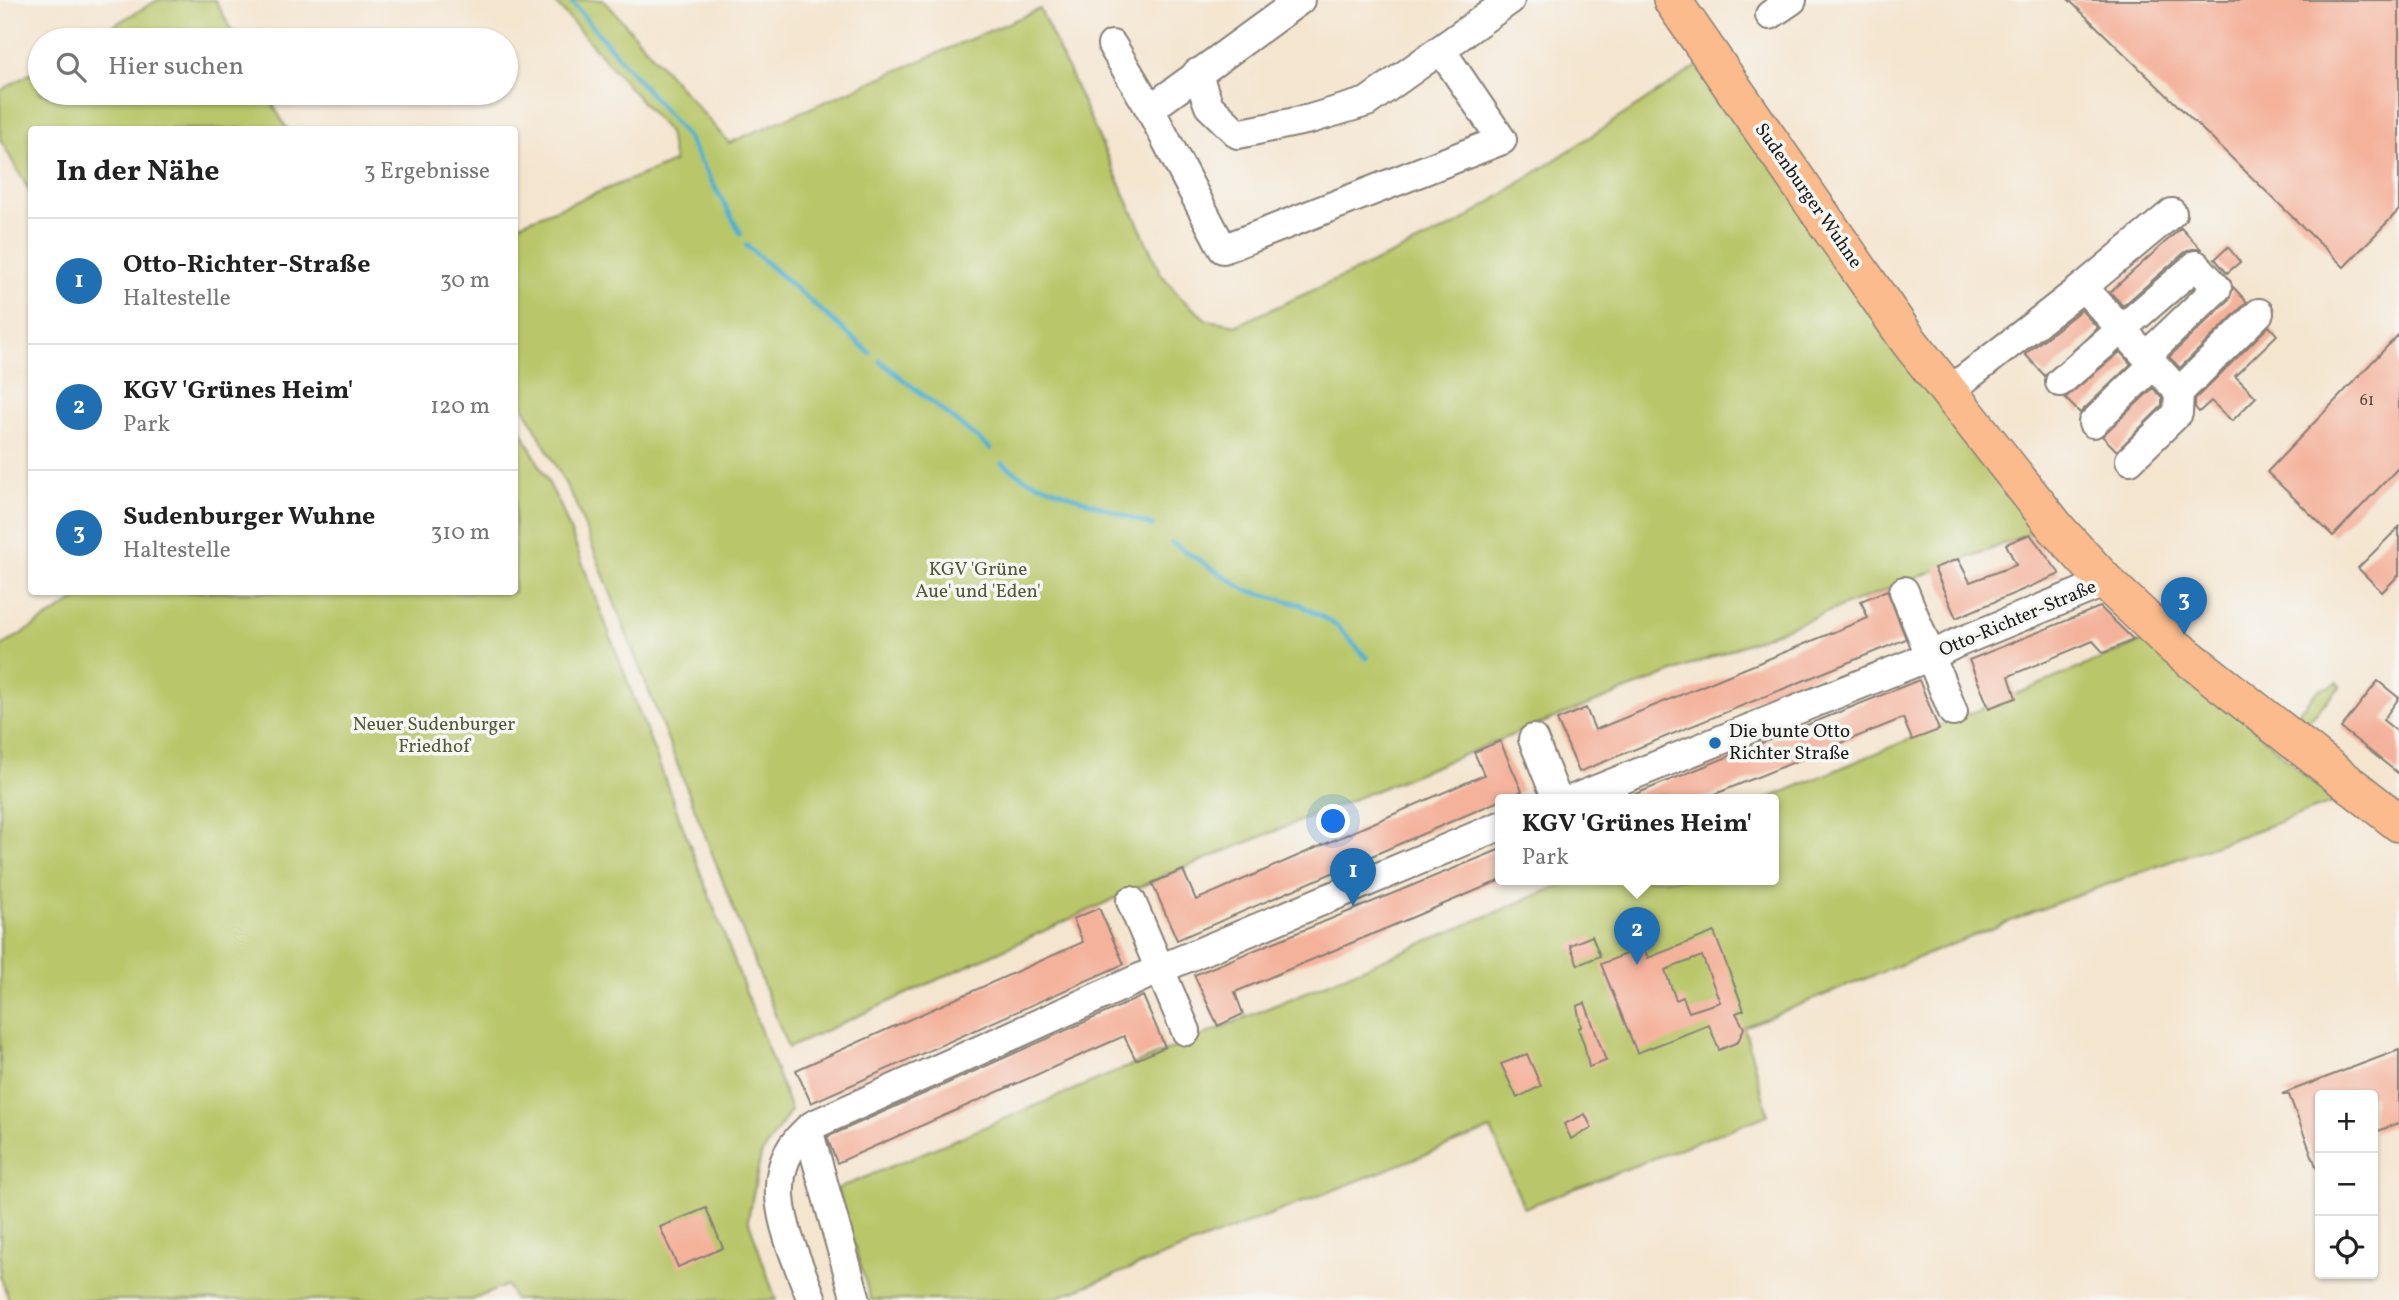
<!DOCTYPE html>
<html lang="de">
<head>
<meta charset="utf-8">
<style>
  body { margin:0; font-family:Vollkorn,serif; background:#f6f6f6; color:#222 }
  .controls { position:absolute; right:21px; bottom:21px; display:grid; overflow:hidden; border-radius:7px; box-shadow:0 2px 5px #0004 }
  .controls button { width:63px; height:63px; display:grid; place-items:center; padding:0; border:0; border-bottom:2px solid #e0e0e0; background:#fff; color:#222; font:35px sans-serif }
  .you { position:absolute; left:1334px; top:822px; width:24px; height:24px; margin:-18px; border:5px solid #fff; border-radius:50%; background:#1a73e8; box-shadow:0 0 0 10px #1a73e833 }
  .badge { display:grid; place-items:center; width:46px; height:46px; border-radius:50%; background:#1f6fb2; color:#fff; font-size:23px; font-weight:700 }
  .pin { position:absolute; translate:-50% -58px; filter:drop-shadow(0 2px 4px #0008) }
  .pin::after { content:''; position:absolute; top:37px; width:24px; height:21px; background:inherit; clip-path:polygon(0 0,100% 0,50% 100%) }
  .popup { position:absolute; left:1495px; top:794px; width:284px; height:91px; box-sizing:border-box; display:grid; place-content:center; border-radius:7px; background:#fff; filter:drop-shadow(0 2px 5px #0005); font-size:23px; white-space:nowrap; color:#767676 }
  .popup b { font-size:26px; color:#222 }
  .popup::after { content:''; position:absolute; left:50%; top:100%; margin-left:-14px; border:14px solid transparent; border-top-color:#fff }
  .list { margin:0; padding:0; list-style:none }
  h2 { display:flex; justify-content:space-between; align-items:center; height:91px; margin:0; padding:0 28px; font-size:30px }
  h2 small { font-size:23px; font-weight:400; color:#767676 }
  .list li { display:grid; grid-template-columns:46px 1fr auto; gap:21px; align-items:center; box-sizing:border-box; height:126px; padding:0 28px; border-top:2px solid #e0e0e0 }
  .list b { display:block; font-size:26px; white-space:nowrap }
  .list p { margin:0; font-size:23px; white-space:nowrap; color:#767676 }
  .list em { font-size:23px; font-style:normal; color:#767676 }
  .icon { flex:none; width:38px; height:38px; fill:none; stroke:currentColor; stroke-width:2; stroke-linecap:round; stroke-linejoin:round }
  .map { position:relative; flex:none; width:2399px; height:1300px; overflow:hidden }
  .search { position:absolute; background:#fff; box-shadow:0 2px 5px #0004; left:28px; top:28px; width:490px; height:77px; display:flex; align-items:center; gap:18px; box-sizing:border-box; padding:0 24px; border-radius:38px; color:#767676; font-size:26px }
  .panel { position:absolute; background:#fff; box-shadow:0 2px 5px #0004; left:28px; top:126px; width:490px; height:469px; border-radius:7px }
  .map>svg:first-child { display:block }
  .green { fill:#b9c76a; stroke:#6a7243; stroke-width:2 }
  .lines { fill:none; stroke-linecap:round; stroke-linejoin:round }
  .stream { stroke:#50b1cf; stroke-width:5 }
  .building { fill:#f4b29b; fill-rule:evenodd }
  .minor-casing { stroke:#888076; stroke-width:32 }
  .major-casing { stroke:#888076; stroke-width:40 }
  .minor { stroke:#fff; stroke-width:28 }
  .major { stroke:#fbbb8c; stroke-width:37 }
  .poi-dot { fill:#1f6fb2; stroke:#f6f6f2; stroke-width:2.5 }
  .labels { text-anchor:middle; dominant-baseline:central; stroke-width:7; stroke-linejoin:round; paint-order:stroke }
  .number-label { font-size:16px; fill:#52423c }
  .street-label { font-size:19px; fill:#1c1c1c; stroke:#f6f6f2 }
  .park-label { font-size:19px; fill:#535837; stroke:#f6f6f2 }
  .poi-label { font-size:19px; fill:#1c1c1c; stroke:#f6f6f2; text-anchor:start }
</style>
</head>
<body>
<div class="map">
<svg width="2399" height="1300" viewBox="0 0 2399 1300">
  <rect width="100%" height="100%" fill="#f6f6f2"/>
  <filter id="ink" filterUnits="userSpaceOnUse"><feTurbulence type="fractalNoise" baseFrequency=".0143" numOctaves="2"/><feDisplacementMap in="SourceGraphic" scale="14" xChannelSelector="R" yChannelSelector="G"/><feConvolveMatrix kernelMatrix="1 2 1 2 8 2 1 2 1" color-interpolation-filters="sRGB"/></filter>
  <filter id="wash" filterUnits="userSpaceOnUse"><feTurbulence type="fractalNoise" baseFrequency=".00686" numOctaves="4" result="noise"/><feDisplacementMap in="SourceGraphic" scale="28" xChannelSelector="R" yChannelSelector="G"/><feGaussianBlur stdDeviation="1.57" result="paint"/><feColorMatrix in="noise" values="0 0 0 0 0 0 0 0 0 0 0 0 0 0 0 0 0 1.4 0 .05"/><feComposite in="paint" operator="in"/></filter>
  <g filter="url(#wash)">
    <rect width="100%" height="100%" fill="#f4e5cf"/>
    <!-- green -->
    <g class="green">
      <polygon points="158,0 215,0 237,40 88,40"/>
      <polygon points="553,0 604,0 729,143 1040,9 1161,274 1180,297 1207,320 1237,325 1456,225 1699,65 2040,530 1557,717 1164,876 788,1048 575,502 515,390 514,226 674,162 669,133"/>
      <polygon points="40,68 40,93 266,93 287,129 32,130 31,194 0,139 0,91"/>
      <polygon points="515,418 561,507 791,1110 761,1155 748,1219 776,1300 514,1300 507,1285 472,1300 9,1300 0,1276 0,647 76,600 82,592 514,592"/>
      <polygon points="2150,638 2203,682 2334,802 2059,902 1744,1027 1768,1115 1524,1208 1491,1129 1050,1300 871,1300 837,1189 1575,879 1774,879 1774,799 1767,799"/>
      <polygon points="2338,682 2341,686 2304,725 2294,716 2321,688 2330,687"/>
    </g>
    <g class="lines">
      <!-- stream -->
      <g class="stream">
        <polyline points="570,0 687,137 741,234"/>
        <polyline points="746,245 870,353"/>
        <polyline points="880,361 991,449"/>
        <polyline points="1002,463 1024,478 1153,526"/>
        <polyline points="1172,543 1246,590 1299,604 1336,625 1367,658"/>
      </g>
    </g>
    <g id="blocks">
      <!-- building -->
      <g class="building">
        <polygon points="2069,0 2399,0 2399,210 2344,267"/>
        <polygon points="2181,228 2201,249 2192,249 2185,252 2123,306 2110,292"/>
        <polygon points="2228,247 2240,262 2227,273 2215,259"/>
        <polygon points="2233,287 2247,302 2180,368 2169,357 2229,300"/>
        <polygon points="2081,310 2098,328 2045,376 2025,354"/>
        <polygon points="2269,326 2277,335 2235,376 2256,397 2232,421 2211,401 2199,412 2195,407 2195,399"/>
        <polygon points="2399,334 2399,467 2333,536 2267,472"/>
        <polygon points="2120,352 2131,364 2080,413 2065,398"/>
        <polygon points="2153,388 2162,398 2162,406 2117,451 2102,436"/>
        <polygon points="2399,527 2399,575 2382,592 2358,568"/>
        <polygon points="2030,534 2060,574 1956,618 1934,568 1958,559 1970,582 2016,565 2006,544"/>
        <polygon points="1887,590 1906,639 1579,772 1557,720 1586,708 1595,730 1868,618 1861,601"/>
        <polygon points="2100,607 2134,640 2104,653 2093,641 2009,676 2016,698 1989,708 1969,660"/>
        <polygon points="1919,680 1939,730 1912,740 1903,718 1703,799 1623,799"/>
        <polygon points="2378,681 2399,698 2383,720 2399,733 2399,774 2341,728"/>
        <polygon points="1500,741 1522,791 1177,940 1152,883 1183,870 1196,900 1484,775 1474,752"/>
        <polygon points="1501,849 1501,880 1235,992 1243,1014 1218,1026 1194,975"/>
        <polygon points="1099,908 1124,964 811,1103 796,1070 1083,942 1073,919"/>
        <path d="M1714,932L1744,1010L1736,1013L1744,1028L1738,1042L1719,1050L1709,1025L1637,1053L1601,964L1643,947L1648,958ZM1702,956L1720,1002L1689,1012L1683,997L1676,1000L1665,970Z"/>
        <polygon points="1592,936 1600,956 1578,965 1570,945"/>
        <polygon points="1143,996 1165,1047 1136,1060 1124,1036 837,1163 827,1137"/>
        <polygon points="1585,1003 1606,1061 1589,1067 1584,1044 1578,1028 1581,1027 1577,1006"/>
        <polygon points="2399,1050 2399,1123 2373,1133 2373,1095 2320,1095 2319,1174 2289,1095 2282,1094"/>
        <polygon points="1527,1054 1541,1086 1517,1098 1501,1064"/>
        <polygon points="1585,1114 1592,1128 1571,1139 1564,1124"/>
        <polygon points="706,1208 723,1248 678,1267 660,1227"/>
      </g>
    </g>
  </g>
  <g filter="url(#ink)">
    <use href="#blocks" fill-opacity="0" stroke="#888076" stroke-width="2"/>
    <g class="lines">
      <defs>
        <g id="minor">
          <polyline points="1770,15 1792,0"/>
          <polyline points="1112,45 1150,109 1223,249 1502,140 1441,50"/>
          <polyline points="1197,73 1209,106 1238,134 1310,119 1367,102 1510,0"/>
          <polyline points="1150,109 1300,0"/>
          <polyline points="2083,287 2179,392 2178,413 2130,460"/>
          <polyline points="2060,382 2196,265 2217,288 2147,355"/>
          <polyline points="1948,392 2083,287 2172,213"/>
          <polyline points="2179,392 2259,313"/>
          <polyline points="2093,423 2154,364"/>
          <polyline points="1904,591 1953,712"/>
          <polyline points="1533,739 1557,799"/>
          <polyline points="1573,799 1931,656 1957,643 2106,582"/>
          <polyline points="1131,901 1186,1031"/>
          <polyline points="808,1129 856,1300"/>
          <path d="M812,1300C791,1243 751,1172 813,1125L1160,969L1500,826"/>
        </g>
        <polyline id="major" points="1672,0 1908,340 2057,529 2106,582 2175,647 2399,823"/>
      </defs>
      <!-- minor casing -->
      <use href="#minor" class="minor-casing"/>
      <!-- major casing -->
      <use href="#major" class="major-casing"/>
      <!-- minor -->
      <use href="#minor" class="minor"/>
      <!-- major -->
      <use href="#major" class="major"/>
    </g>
  </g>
  <!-- markers -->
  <circle class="poi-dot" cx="1715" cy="743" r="7"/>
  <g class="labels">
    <!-- number labels -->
    <g class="number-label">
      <text x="2367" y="401">61</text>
    </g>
    <!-- street labels -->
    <g class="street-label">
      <text transform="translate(1808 196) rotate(55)">Sudenburger Wuhne</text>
      <text transform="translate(2018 619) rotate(-23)">Otto-Richter-Straße</text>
    </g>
    <!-- park labels -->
    <g class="park-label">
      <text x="978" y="570">KGV 'Grüne<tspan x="978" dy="22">Aue' und 'Eden'</tspan></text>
      <text x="434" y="725">Neuer Sudenburger<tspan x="434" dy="22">Friedhof</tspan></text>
    </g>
    <!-- poi labels -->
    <g class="poi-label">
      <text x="1729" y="732">Die bunte Otto<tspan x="1729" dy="22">Richter Straße</tspan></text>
    </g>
  </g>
</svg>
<div class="controls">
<button>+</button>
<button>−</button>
<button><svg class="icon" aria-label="locate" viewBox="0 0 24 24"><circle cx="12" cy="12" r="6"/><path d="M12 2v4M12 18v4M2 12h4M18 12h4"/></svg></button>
</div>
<div class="you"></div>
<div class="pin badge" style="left:1353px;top:906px">1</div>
<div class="pin badge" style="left:1637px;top:965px">2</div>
<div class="popup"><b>KGV 'Grünes Heim'</b>Park</div>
<div class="pin badge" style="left:2184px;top:635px">3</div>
<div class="search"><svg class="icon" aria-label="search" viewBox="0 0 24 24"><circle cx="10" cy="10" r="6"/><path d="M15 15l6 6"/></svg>Hier suchen</div>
<section class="panel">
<h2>In der Nähe<small>3 Ergebnisse</small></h2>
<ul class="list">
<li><span class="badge">1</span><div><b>Otto-Richter-Straße</b><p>Haltestelle</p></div><em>30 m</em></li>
<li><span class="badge">2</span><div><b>KGV 'Grünes Heim'</b><p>Park</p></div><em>120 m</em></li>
<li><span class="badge">3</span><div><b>Sudenburger Wuhne</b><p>Haltestelle</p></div><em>310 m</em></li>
</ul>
</section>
</div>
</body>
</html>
